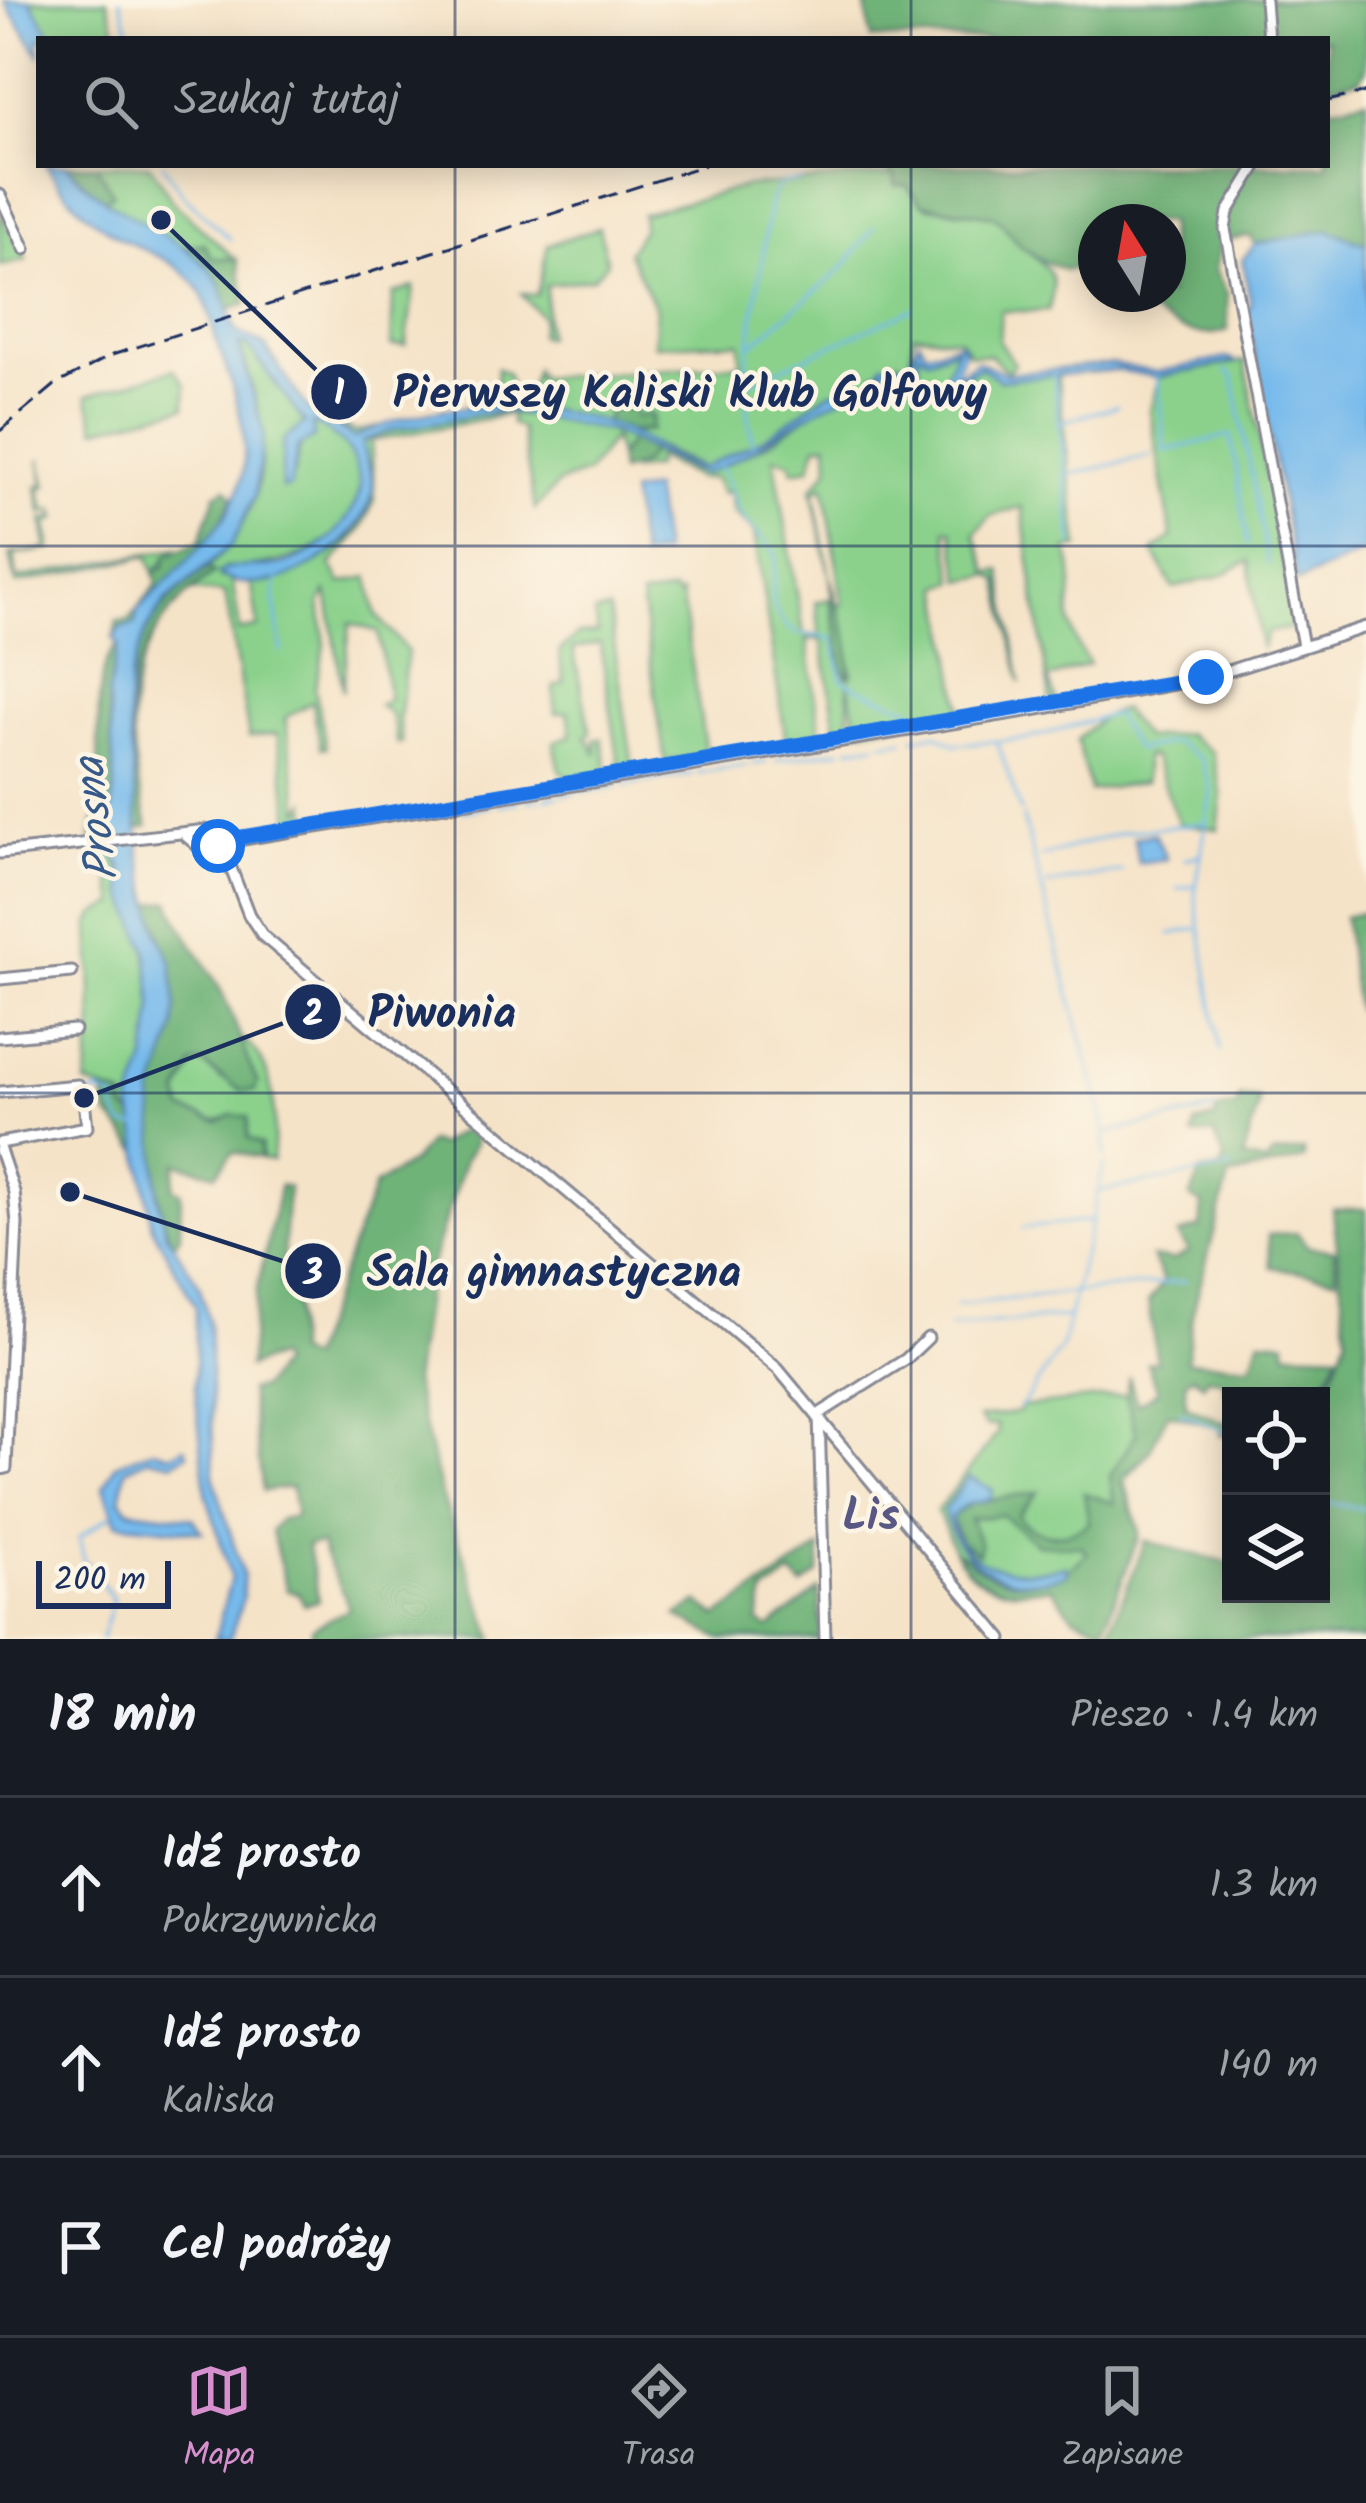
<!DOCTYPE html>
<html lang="pl">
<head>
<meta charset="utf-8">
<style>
  body { margin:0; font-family:Kalam,sans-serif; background:#20242c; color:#f1f3f6 }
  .controls { position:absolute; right:36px; bottom:36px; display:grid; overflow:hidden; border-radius:0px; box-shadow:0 6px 30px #0003 }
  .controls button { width:108px; height:108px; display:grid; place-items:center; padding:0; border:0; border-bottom:3px solid #363941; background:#171b24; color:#f1f3f6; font:60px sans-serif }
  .compass { position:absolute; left:1078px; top:204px; width:108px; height:108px; border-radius:50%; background:#171b24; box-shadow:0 6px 30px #0003; rotate:349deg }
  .scale { position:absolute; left:36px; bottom:30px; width:135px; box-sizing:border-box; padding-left:12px; border:6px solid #1b2f5e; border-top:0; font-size:33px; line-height:42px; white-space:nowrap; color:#1b2f5e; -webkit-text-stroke:9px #fcf5e5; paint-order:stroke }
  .stop { position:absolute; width:36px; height:36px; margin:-27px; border:9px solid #1a73e8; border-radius:50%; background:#fff }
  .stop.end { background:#1a73e8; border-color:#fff; box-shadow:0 3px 12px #0008 }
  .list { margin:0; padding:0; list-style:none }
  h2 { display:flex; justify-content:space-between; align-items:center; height:156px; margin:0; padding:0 48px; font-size:51px }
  h2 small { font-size:39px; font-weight:400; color:#9ea1a6 }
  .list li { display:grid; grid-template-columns:78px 1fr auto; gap:36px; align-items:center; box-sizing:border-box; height:180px; padding:0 48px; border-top:3px solid #363941 }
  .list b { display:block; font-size:45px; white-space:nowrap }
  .list p { margin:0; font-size:39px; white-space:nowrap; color:#9ea1a6 }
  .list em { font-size:39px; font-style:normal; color:#9ea1a6 }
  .icon { flex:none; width:66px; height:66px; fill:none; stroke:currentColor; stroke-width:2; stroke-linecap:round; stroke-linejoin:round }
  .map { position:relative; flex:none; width:1366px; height:1639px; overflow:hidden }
  .search { position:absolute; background:#171b24; box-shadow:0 6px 30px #0003; left:36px; right:36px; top:36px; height:132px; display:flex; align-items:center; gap:30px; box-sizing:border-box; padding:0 42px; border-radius:0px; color:#9ea1a6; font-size:45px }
  .sheet { height:696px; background:#171b24 }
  nav { display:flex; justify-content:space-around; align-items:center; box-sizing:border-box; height:168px; border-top:3px solid #363941; background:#171b24; font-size:33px; color:#9ea1a6 }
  nav a { display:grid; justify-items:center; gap:6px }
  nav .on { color:#d690ce }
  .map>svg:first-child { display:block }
  .green { fill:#8bd18c; stroke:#538075; stroke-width:3; fill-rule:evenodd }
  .forest { fill:#70b378; stroke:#46716b; stroke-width:3 }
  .water { fill:#76baec; stroke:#4874a5; stroke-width:3 }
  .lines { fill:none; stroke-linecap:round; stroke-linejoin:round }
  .stream { stroke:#76baec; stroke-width:3 }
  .minor-casing { stroke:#888993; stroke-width:15 }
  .minor { stroke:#fff; stroke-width:9 }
  .rail { stroke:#1b2f5e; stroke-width:3; stroke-dasharray:18 9; stroke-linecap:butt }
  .route { stroke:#1a73e8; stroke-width:15 }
  .grid { fill:none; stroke:#1b2f5e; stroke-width:3; stroke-opacity:0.55 }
  .labels { text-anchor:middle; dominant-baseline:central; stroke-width:9; stroke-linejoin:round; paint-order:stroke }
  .water-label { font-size:45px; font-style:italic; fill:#365989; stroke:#fcf5e5 }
  .neighbourhood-label { font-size:45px; font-weight:bold; fill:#595784; stroke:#fcf5e5 }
  .leader { fill:none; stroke:#1b2f5e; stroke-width:4.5 }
  .callout-dot { fill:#1b2f5e; stroke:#fcf5e5; stroke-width:4.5 }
  .mark-label { font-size:36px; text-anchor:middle; font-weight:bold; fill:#fff }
  .callout-label { font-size:45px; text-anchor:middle; font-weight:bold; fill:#1b2f5e; stroke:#fcf5e5; stroke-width:9; stroke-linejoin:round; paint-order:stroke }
</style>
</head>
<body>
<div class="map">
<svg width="1366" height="1639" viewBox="0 0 1366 1639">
  <rect width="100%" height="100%" fill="#fcf5e5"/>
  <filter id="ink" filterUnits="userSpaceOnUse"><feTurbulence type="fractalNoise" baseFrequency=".00833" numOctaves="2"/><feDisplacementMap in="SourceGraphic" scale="24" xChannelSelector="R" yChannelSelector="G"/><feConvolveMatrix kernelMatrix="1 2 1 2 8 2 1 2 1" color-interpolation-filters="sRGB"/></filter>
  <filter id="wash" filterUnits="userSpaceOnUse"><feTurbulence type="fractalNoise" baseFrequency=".004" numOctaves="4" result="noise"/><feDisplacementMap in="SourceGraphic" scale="48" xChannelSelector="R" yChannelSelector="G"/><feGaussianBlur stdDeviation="2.7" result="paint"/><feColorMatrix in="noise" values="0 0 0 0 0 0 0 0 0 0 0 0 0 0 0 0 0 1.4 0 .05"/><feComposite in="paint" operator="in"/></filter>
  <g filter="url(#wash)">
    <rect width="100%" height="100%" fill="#f5e3c8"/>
    <!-- green -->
    <g class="green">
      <polygon points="30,0 107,0 119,39 54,39"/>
      <polygon points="67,165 150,165 173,202 233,257 213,273 113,209"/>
      <path d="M894,174L896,185L906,184L928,207L995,216C1006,224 1011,238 1021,246C1047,267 1061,272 1048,311H1001L999,341L1014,364L1008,372L990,355L970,354L959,339L914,334L909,365L898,361L874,373V381L828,393L767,437L702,468L627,432H643L653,418L636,417L627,408L610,409L605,423L492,403L378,427L354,438L335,423L356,432L477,404L496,390L497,368L507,373L514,396L524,402L535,370L538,378L741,364L740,342L654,345L656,309L628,252L643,228L642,214L747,186Z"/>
      <polygon points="0,213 27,260 0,266"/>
      <polygon points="599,228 607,263 593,278 546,285 546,337 539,336 542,317 521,294 537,295 548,245"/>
      <polygon points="414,287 406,346 391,346 393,294"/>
      <path d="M239,344L248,346L305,423L283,441L282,479L294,473L301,442L314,435L311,423C343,437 355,451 361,486C346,552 284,566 225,568L221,578L232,579L240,631L258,627L251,581C301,578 378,542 374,480C373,468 365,455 361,444L370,437C456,407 546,404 630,440L618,457L613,438L587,473L559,483L535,509L521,429L511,424L510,414L371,441L375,500L361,530L331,565L341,583L369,577L376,614L407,651L399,720L402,743H397L391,714L379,705L389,700L378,632L350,623L343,691L327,592L320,603L325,646L315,688L326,747L321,748L312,702L285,718L300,811L306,802L309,821L292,824L277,734L249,737L225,593L193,591L213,573L208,568C278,499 269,430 239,344Z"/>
      <path d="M956,347L947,377H965L980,367L1000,380L1057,374L1079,547L1067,550C1084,599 1051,609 1089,664L1048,679L1056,700H1050L1022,507L990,516L975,534L989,573L1001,570L1021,683L999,580L990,575L962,581L952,529H946L955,582L941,586L962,715L858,730L848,682L850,726L837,733L822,640L807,639L821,735L786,742L754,532L733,512L730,491L722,494L714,478H697L655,457V467L632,471L631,465L643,463L651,451L694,472H708L771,442L832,398L883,378L882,370L898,367L905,373L919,369L918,351L933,357ZM828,443L829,468L812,489L830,578L814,492L824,485L843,604L837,606L852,674L846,677L830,599L816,602L820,636L804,634L774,457L791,462L793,471L810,468L817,445Z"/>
      <polygon points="1245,361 1296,628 1268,632 1261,650 1249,561 1220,576 1173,588 1153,551 1172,538 1150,411 1159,377"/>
      <polygon points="174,369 186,386 185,407 96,429 87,396"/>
      <polygon points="40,458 47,486 40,490 46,511 55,510 57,519 47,524 51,549 14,555 17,579 176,548 154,572 148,556 16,584 10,554 47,549 43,520 56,517 54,511 42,513 37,487 44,484"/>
      <polygon points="674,592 676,597 681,594 706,754 665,762 641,597"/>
      <polygon points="609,610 633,767 620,769 600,643 573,649 591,734 586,736 597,755 595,740 602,739 608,772 569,778 560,770 554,742 572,735 568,712 555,713 554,686 564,683 559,652 578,634 598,633 595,613"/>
      <polygon points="1122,709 1144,738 1186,734 1212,752 1222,795 1218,829 1179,824 1153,757 1145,756 1145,782 1090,791 1077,740 1101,718"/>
      <polygon points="113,850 147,951 153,1007 146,1061 131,1102 134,1116 124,1108 122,1097 86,1084 93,1024 90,924 96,914 116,904 105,851"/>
      <path d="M237,1036C278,1058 276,1118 272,1161L261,1158V1145L248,1139L232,1115C212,1125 202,1120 183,1110L179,1094L193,1065L202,1063L221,1079L257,1082Z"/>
      <path d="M1126,1395L1136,1434L1133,1444L1149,1452L1125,1481L1140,1533L1138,1543C1085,1568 1005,1624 961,1562C950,1546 946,1527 937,1511L998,1433L997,1425L986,1426L979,1418L1020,1412V1407Z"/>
    </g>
    <!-- forest -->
    <g class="forest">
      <polygon points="865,0 1366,0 1366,68 1360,79 1327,86 1327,39 871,39"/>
      <path d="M1366,99V244L1328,230L1255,244L1250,236L1221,241L1215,270L1227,293L1228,330C1191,345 1154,315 1125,294H1168V222H1096V278L1083,267L1065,270L1046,262L1022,247L995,216L922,204L906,185H896L893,172L878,165H1327V108Z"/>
      <polygon points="67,165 96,165 113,194 103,201"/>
      <polygon points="204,243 212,258 237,259 247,304 228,310 213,273 183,249"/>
      <polygon points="618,407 633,409 636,417 651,414 651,430 627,432 605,423 610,409"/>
      <polygon points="630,440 651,451 643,463 620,473 618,457"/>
      <polygon points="226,488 233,497 215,535 137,611 134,626 120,628 113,639 117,621 128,621 157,584 154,572 164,567 166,556 200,541 216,494"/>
      <path d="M208,568L214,573C120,637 121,723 148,826L139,828C131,799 131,764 130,735C128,655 141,615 208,568Z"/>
      <polygon points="830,578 849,643 850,677 842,669"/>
      <path d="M119,643L108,693L115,785L110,837L91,838C110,784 82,678 119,643Z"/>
      <path d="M170,901C182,934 206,961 222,993C236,1021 244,1053 257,1082L255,1091H241L202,1063L193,1065L179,1094L183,1110L218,1122L232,1115L248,1117V1138L261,1145V1158L233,1152L216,1174L176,1163L173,1188L181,1192L180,1235L174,1246C156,1214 146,1118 155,1082C160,1064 171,1047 174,1029C182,987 161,942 151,903Z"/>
      <polygon points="1366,912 1366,1011 1356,1010 1344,917"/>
      <polygon points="103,1090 123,1097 124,1108 134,1116 141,1154 108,1114"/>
      <path d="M1240,1097L1258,1098L1259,1104L1243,1158L1266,1163L1272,1155L1304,1151V1159L1229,1177L1192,1315L1187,1361L1251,1365L1260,1339L1286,1341V1351L1339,1353L1319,1396H1233L1225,1392L1224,1381L1207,1377L1203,1384L1193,1376L1186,1381V1406L1231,1425V1437L1220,1435V1428L1168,1413L1149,1452L1120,1478L1140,1533L1104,1628L1073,1616L1051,1587C1011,1595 976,1589 955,1552C963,1554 969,1562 978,1568C1016,1592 1059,1584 1087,1553L1081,1546L1037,1544L1002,1515L970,1519L980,1543L978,1554L961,1542L951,1517L972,1503L1038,1492L1018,1516C1036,1541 1068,1538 1089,1523L1084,1493L1114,1503L1110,1476L1136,1434L1126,1395L1129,1377L1137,1404L1158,1391L1147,1363L1157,1361L1148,1303L1164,1283L1152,1257L1174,1260L1189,1251L1178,1235L1200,1227L1202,1204L1190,1198L1201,1172L1221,1169L1224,1158L1214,1134L1193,1136L1195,1124L1216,1118L1217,1110L1236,1106Z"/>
      <path d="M472,1124L475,1144L465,1159L428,1275L413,1382L441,1493L494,1639H313L312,1628L349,1609C342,1583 327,1569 321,1544L307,1545L319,1600L304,1605L299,1593L287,1590L271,1530L280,1519L296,1516L291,1487L263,1491L249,1391L262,1387L280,1364L276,1357L248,1367L257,1290L280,1185L288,1187L281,1287L295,1289V1354L309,1359L375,1185L412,1162L429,1142L439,1145Z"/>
      <polygon points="1333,1209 1366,1209 1366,1639 1106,1639 1146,1541 1231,1564 1231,1594 1321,1594 1321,1404 1347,1337"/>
      <polygon points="1297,1233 1308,1247 1334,1250 1337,1278 1271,1267 1268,1235"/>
      <polygon points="820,1548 819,1573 802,1586 792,1574 764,1594 758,1622 769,1628 819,1590 821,1639 721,1639 677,1616 699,1602 717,1617"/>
    </g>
    <!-- water -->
    <g class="water">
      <polygon points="4,0 30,0 54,39 39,39 39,55"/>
      <path d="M46,165H67C109,217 172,227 211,271C225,287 227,311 236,331L264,345L306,407L354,438C430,399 529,398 609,424C641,434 670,460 702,468L767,437L829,393L874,381L883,363L909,365L919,340L926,352L961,342L964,352L954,376L977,361L1006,374L1112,364L1155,372L1227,358L1236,362L1155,377L1118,370L1000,380L980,367L950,382L946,373L957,347L928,358L918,352L919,369L905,373L897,367L882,370L880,386C819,394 767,451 703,474L611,431L503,410L393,430L363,441C361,459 377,475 372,496C357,549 269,607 218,574C234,562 256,569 274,566C315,559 352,527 361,486C355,451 343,437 312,423L314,438L298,447L290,487L282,488L283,441L305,423L248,346L239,344L264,434L255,495L232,545L166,600L146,631L130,676L128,710L140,854L158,932L172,962L176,1007L175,1028L153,1096L158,1198L166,1233L199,1285L209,1322L214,1478L243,1575V1598L230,1639H215L231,1578L206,1492L195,1387L196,1307L152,1227L131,1102L146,1061L153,1007L147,951L124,893L122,869L109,831L115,785L108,693L119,644L113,639L119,629L135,625L137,611C233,514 275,494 220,351C210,326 211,297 189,277C167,256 141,250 117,236C88,218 64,194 46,165Z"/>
      <polygon points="1328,230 1366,244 1366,551 1297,582 1246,310 1251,306 1243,259 1255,244"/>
      <polygon points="653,489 663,553 641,558 630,493"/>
      <polygon points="1155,834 1166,859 1138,863 1134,838"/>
      <polygon points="185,1447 188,1454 173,1463 149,1458 126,1469 120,1499 129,1510 193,1518 202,1532 117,1523 104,1487 116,1464 154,1449 170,1455"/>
      <path d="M969,1477L993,1490L990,1499L965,1505L951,1517C959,1573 1023,1577 1066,1566L1067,1574C1008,1594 960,1569 944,1510Z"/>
    </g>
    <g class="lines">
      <!-- stream -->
      <g class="stream">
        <polyline points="120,0 132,39"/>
        <polyline points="163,165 184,196 230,239"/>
        <polyline points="751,345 842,269 874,227"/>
        <polyline points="1226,371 1233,376 1268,564"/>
        <polyline points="1054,374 1073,545"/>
        <polyline points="1157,374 1165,451 1231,435 1248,544"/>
        <polyline points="744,385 912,309"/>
        <polyline points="1061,422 1117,406"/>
        <polyline points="753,445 744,385 771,198 781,183 800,181"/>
        <path d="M718,464C735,488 730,509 753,529"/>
        <polyline points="1066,476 1152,455"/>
        <path d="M755,531L776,553C776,586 762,608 793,631"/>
        <polyline points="278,577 274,595 282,652"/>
        <path d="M797,633L834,639L842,679C864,695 919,708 928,718"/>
        <polyline points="914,738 936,734 955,744 997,741 1021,812"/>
        <polyline points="997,741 1027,739 1114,714 1136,750 1174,742 1201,759 1211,791 1195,894 1220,1050"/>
        <polyline points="883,743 903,740"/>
        <polyline points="849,748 877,744"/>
        <polyline points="776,760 840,750"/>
        <polyline points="753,764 767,762"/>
        <polyline points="698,773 747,765"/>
        <polyline points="625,785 692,774"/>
        <polyline points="583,792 617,786"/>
        <polyline points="562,795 575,793"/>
        <polyline points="546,798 557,796"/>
        <polyline points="538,799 540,799"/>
        <polyline points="528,801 534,800"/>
        <polyline points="499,805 519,802"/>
        <polyline points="462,811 491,806"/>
        <polyline points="1023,818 1104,1122 1105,1156"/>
        <polyline points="1041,857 1123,832 1205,823"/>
        <polyline points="1185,859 1200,855"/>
        <polyline points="1047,885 1122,871"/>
        <polyline points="1178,889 1194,886"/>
        <polyline points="1170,934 1197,929"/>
        <polyline points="0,1099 84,1098 99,1092 116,1100 114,1108 124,1126 140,1127"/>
        <polyline points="1106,1133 1215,1110"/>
        <polyline points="1099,1191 1232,1168"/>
        <polyline points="1023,1228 1092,1221"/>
        <polyline points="956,1305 1186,1281"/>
        <polyline points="950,1327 1068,1317"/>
        <polyline points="1021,1407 1062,1347 1104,1165"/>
        <polyline points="1180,1412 1231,1434"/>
        <polyline points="1321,1493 1330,1503 1366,1509"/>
        <polyline points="101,1639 113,1599 84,1560 79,1537 111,1516"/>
      </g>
    </g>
  </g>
  <g filter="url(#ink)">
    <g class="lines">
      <defs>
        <g id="minor">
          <polyline points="1265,0 1268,39"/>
          <polyline points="1257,165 1228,212 1225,229 1303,646"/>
          <polyline points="0,195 25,249"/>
          <polyline points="218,835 249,915 263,936 778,1369 1002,1639"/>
          <polyline points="186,836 204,851 226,858"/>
          <polyline points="219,843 1038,709 1206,678 1366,627"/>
          <polyline points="0,853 207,830 219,836"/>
          <polyline points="0,979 72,972"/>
          <polyline points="0,1037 74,1030"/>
          <polyline points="0,1092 78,1085"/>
          <polyline points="0,1143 87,1127 84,1100"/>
          <polyline points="0,1150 14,1192 17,1223 6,1468 0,1469"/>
          <polyline points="825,1639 819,1414 906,1359 928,1338"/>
        </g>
      </defs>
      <!-- minor casing -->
      <use href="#minor" class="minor-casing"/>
      <!-- minor -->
      <use href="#minor" class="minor"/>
      <!-- rail -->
      <g class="rail">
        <polyline points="1327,101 1366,92"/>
        <polyline points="0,431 55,385 112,355 705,165"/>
      </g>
    </g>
  </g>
  <g class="lines" filter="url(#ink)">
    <!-- route -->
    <polyline class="route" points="218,846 242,837 1206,677"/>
  </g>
  <!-- grid -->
  <path class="grid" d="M455,0V39M911,0V39M455,165V1639M911,165V1639M0,546H1366M0,1093H1366"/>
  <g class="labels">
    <!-- water labels -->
    <g class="water-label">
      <text transform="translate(98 819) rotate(-97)">Prosna</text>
    </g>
    <!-- neighbourhood labels -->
    <g class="neighbourhood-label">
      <text x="871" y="1518">Lis</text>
    </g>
  </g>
  <!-- callouts -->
  <path class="leader" d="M161 220L339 392M84 1098L313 1012M70 1192L313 1271"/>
  <g class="callout-dot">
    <circle cx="161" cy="220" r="12"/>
    <circle cx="84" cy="1098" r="12"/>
    <circle cx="70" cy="1192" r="12"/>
    <circle cx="339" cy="392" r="30"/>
    <circle cx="313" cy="1012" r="30"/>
    <circle cx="313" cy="1271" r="30"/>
  </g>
  <g class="mark-label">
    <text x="339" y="404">1</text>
    <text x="313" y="1025">2</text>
    <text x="313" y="1284">3</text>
  </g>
  <g class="callout-label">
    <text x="690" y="408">Pierwszy Kaliski Klub Golfowy</text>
    <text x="442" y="1028">Piwonia</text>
    <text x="554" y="1287">Sala gimnastyczna</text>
  </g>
</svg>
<div class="controls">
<button><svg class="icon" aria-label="locate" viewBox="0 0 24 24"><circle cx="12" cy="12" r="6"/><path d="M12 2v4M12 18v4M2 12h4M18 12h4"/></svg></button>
<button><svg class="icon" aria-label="layers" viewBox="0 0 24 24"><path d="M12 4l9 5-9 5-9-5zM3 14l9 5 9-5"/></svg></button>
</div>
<svg class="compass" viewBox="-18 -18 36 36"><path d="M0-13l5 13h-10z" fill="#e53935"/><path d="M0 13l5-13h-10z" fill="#9ea1a6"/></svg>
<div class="scale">200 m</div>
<div class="stop" style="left:218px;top:846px"></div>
<div class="stop end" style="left:1206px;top:677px"></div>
<div class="search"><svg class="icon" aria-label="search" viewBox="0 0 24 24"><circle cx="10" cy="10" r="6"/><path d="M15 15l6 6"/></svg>Szukaj tutaj</div>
</div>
<section class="sheet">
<h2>18 min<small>Pieszo · 1.4 km</small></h2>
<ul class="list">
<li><svg class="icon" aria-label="ahead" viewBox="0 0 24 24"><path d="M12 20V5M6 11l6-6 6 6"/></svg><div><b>Idź prosto</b><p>Pokrzywnicka</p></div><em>1.3 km</em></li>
<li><svg class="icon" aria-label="ahead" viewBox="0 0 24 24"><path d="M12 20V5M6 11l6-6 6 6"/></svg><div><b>Idź prosto</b><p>Kaliska</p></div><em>140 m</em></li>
<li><svg class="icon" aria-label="arrive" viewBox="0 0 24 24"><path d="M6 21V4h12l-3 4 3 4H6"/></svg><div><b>Cel podróży</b></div></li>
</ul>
</section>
<nav>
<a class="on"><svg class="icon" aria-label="map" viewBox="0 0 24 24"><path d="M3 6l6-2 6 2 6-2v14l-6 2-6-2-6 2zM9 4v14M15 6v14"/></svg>Mapa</a>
<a><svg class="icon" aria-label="directions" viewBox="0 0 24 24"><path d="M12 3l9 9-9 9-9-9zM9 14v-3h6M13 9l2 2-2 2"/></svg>Trasa</a>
<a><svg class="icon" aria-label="saved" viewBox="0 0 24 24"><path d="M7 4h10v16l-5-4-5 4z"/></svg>Zapisane</a>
</nav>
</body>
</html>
